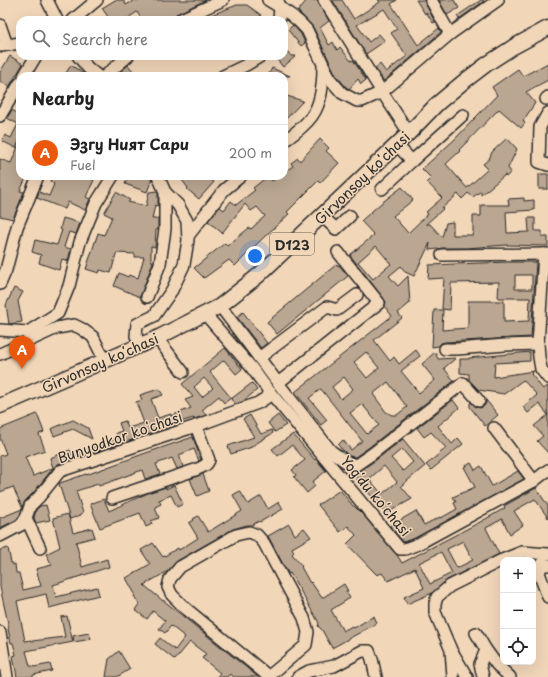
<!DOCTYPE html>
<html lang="en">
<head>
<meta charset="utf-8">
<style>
  body { margin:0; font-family:"Playpen Sans",sans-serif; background:#f2f2f2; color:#222 }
  .controls { position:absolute; right:12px; bottom:12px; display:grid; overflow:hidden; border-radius:8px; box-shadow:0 4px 16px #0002 }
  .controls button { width:36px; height:36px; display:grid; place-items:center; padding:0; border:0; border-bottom:1px solid #e0e0e0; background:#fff; color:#222; font:20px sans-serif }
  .you { position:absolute; left:255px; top:256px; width:14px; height:14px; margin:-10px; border:3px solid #fff; border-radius:50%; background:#1a73e8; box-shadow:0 0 0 6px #1a73e833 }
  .badge { display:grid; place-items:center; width:26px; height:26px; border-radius:50%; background:#ea580c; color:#fff; font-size:13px; font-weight:700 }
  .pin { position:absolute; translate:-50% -33px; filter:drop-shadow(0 1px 2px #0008) }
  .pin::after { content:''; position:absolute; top:21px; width:14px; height:12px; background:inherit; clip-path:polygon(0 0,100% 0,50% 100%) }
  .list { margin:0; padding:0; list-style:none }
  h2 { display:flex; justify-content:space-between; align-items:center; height:52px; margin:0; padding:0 16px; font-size:17px }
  h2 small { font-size:13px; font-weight:400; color:#767676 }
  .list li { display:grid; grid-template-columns:26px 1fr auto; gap:12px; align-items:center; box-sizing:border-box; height:56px; padding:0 16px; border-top:1px solid #e0e0e0 }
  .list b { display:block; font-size:15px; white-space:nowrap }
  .list p { margin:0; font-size:13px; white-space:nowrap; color:#767676 }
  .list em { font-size:13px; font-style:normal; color:#767676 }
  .icon { flex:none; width:22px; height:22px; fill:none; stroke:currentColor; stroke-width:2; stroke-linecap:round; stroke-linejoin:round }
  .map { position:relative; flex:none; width:548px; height:677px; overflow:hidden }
  .search { position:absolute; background:#fff; box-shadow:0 4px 16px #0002; left:16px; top:16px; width:272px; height:44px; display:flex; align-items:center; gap:10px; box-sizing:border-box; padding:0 14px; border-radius:12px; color:#767676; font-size:15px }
  .panel { position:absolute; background:#fff; box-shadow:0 4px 16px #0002; left:16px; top:72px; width:272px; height:108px; border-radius:12px }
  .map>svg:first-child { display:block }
  .building { fill:#baa691; stroke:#2b2b2b; fill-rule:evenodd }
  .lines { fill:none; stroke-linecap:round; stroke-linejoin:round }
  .minor-casing { stroke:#2b2b2b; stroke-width:14 }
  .major-casing { stroke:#2b2b2b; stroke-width:17 }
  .minor { stroke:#f1d6b8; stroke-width:11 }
  .major { stroke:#f1d6b8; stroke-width:14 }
  .labels { text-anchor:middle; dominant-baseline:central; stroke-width:3; stroke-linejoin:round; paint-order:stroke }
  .shield { fill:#f1d6b8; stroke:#665e55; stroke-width:1 }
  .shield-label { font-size:13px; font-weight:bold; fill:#2b2b2b }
  .street-label { font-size:14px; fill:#2b2b2b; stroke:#f1d6b8 }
</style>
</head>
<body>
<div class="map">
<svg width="548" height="677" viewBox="0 0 548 677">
  <rect width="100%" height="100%" fill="#f1d6b8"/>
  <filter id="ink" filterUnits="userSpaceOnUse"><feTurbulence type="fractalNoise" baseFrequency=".025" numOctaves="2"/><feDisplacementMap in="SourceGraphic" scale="8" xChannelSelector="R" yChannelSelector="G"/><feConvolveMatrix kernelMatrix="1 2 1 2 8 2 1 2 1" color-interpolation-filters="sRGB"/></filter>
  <g filter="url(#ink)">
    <!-- building -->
    <g class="building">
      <polygon points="115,0 123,0 126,5 135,0 206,0 176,14 173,17 167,20 142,20 137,12 125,20 110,20 102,8"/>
      <polygon points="307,0 317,0 329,21 320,28 329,45 333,42 337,50 340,47 351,61 353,60 366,80 361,84 358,79 349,89 346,87 336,75 313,27 298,11"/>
      <polygon points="335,0 342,0 354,19 380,2 378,0 397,0 391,4 418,45 439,28 441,32 384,81 375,68 380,64 386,72 407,56 391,33 397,29 384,9 357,25 369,42 379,34 385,41 366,54 333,1"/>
      <polygon points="416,0 424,0 425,3 435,22 433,23 426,12 425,14"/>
      <polygon points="439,0 454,0 459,8 447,15"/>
      <polygon points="481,0 483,0 484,1 459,19 457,16"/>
      <polygon points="237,5 247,5 261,15 258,20 214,20 211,15"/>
      <polygon points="293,25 301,34 305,43 301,46 288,30"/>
      <polygon points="284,47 291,56 296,56 283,67 274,56 284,56"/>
      <polygon points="10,56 23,64 9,87 0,81 0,72"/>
      <path d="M548,63V80L526,92L535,103L523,121L525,123L521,128L499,109L459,150L460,151L446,164L467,188L488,169L483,164L489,159L492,152L507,138L517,149L508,168L511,172L506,177L505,175L481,195V191L473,197L468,193L462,199L458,194L442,208L443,209L426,224H430L442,237L446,223L453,222V235H473V216H481V205H509L508,199L524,198V201L534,200V210L506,212L507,233L529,232L528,218H535V231H542V237H548V246L507,245L466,248H442L438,249L429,250L430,243L414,276L405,272L401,266L389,276L398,286L408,276L410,303L398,313L402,318L374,340L390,361L394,357L399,364L416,350L420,356L401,371L419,393L435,380L422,364L435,352L438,359L456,358L444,368L454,381L368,448L355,457L349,456L338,445L343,440L351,450L362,441L321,389L309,398L327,420L321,425L295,392L392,316L385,307L386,302L384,299L350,255L374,235L361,221L380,204L402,187L413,200L393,216L408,233L428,214L426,212L442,198L427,182L431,178L422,169L454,140L497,95L492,87L518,69L523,76ZM376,246L391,264L373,279L358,262ZM366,352L379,368L367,378L354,362ZM344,377L353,389L341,399L332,387ZM388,382L407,407L397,415H392L386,412L373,394ZM362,404L379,425L367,434L350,413Z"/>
      <polygon points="71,65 85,75 87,76 64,76"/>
      <polygon points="128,65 134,72 129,76 122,76 119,73"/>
      <polygon points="272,68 290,76 268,76"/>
      <polygon points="287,96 303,101 284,121 284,100"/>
      <polygon points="12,110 20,115 20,139 16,148 2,141 5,135 11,138 18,124 7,118"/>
      <polygon points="320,139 329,148 326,151 339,163 320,183 318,181 287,212 289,214 261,240 235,266 229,260 204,278 194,268 225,243 227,246 249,228 251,229 265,216 257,207 251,211 245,204 222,233 208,221 220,207 224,210 231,201 236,205 255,190 253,188 268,176 272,181 279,176 284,176 284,172 293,166 291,163 298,158 300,161"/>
      <polygon points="20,142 20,176 27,176 20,191 24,192 13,219 0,216 0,159 11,163"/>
      <rect x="539" y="174" width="9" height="15"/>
      <polygon points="53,176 91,176 90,178 94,180 86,197 90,199 85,210 68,202 65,209 37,198 39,192 49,196 54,184 50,181"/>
      <polygon points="128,176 144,176 152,179 147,192 125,184"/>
      <polygon points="179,176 207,176 214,182 199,199 187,189 188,188"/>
      <polygon points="157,191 158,193 158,206 155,205 152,219 158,219 158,230 156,229 155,247 151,246 151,261 153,261 153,262 140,297 114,286 119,273 128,277 129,275 138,278 144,257 135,257 135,254 117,253 116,254 111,273 100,270 99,273 86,269 98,233 104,235 112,217 104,213 116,192 130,200 128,202 146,206 149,192"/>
      <polygon points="63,218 80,223 76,234 69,232 64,247 71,249 68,261 62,259 59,270 39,263 41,255 32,252 35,240 57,245 62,230 60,229"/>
      <path d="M509,262H536L531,337L445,342L441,343L439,346L432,347L434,310H443L442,330L468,328V301H504V322L529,321L530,298H498L499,282L451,283L450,310L442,309L444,278L428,279L429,265ZM515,275H532V289H515Z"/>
      <polygon points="337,264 338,266 339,265 348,276 277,334 267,322"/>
      <polygon points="14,288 23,292 18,301 22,322 9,324 6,305"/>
      <polygon points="243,312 267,343 261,348 237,317"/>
      <path d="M225,348L242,369L236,374L224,360L210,372L231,398L224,403L219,396L202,410L206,415L194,419L193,418L174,424L175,426L58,464L53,468L50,458L70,450L72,456L118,438L116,433L122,431L119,423L125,421L128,428L144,423L136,402L142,400L140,395L159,389L163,395L151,399L158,418L171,414V416L191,408L185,400L193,397L182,384ZM204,378L213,388L202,397L194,387Z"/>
      <polygon points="530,352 530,361 495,363 494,377 534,371 531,374 543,389 548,386 548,453 537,441 543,436 534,426 548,415 539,404 528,413 523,407 537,395 523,380 504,394 479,390 469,380 469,374 460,373 460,359 469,359 469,358"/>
      <polygon points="252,383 257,390 242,402 235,404 231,399"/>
      <polygon points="453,400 459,408 438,426 452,444 458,438 463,444 431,470 426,465 446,448 431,432 424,437 417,428"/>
      <polygon points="486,400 498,415 485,426 470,407 470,403 471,402 476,407 480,408 484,406 486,403"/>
      <polygon points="37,414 44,432 39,434 45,450 25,457 33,476 53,468 34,492 25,501 22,507 13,487 0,492 0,456 6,454 0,438 0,429"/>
      <polygon points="250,415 261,434 272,430 273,433 252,446 252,447 231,454 228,446 254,437 243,419"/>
      <polygon points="278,415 286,425 275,432 268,423"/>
      <polygon points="73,420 88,428 92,439 73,429 54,436 51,429"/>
      <polygon points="293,434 315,460 316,459 326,471 312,482 315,486 307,493 294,477 296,475 292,470 305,460 292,445 278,456 272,449"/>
      <polygon points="193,437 201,460 199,461 194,449 179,455 183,467 177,469 172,458 156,464 160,474 145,479 142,470 99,486 98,484 76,491 83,513 80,514 81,515 70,519 59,484 60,483 86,474 86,475 143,454"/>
      <path d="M403,439L425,466L401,486L412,499L387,513L357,480L355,474L376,460ZM402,449L413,462L403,471L391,458ZM384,466L397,482L382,494L369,479Z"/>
      <polygon points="471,463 475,470 481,466 492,486 518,471 524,479 415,538 403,542 390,526 416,511 424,525 440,517 441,518 457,509 454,503 456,502 453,497 475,487 464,467"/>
      <polygon points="203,474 209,491 197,496 190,479"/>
      <polygon points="174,485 183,504 177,507 171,495 159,500 161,504 155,507 159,518 151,521 152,524 146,527 140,513 100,528 90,504 104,499 109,511 150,492 166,487 166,489"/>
      <path d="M536,488L548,506V518L535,499L514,511L523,525L510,534L502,519L486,528L499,554L447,580L432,593L407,604L404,597L424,588L415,568L388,581L382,573L377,575L347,544L356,535L348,526L340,532L318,505L340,490L353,506H354L365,517L395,553L397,555L402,563L482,521L505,508L504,506ZM463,541L473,560L457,568L447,549ZM441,552L452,573L430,584L419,563Z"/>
      <polygon points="240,491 248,504 261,496 268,509 279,502 283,509 260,522 259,521 252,525 247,525 233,529 177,561 168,571 144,585 163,601 163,600 258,677 234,677 230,674 227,677 217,677 220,673 202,658 206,654 190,642 175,660 155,644 160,638 175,650 185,637 171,626 165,633 159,629 165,621 153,611 147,619 135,610 139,604 134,596 135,594 126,578 150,564 141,550 153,543 163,557 178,548 179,550 198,538 189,523 194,520 193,519 198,516 208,532 242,511 233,495"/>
      <polygon points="46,505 50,520 36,523 34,518 36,510 40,506"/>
      <polygon points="22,509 20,515 16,520 0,528 0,518"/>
      <polygon points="68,514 73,533 92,528 95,537 76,542 82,567 107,559 109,567 53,585 56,597 97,587 99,595 49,608 46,594 17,601 25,641 31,640 32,641 65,637 61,617 67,616 73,642 26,651 30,666 33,666 34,667 50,664 52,671 33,675 33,677 17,677 13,656 16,655 13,643 11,643 8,629 9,628 0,587 0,550 8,548 11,563 12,563 13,565 15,564 16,573 19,573 23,590 41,586 36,569 52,565 46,554 60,547 53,518"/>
      <polygon points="289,524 295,535 304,528 311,537 292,548 294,552 292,554 302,566 301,567 310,583 311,582 322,598 344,584 348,591 346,591 350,598 331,610 343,631 352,626 354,628 374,616 377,623 332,648 322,630 318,626 319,623 312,611 290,573 289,574 284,566 268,536"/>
      <polygon points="89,633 91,639 74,642 73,636"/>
      <polygon points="119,651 130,669 117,677 106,677 109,659"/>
    </g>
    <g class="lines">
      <defs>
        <g id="minor">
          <polyline points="47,0 57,20"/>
          <path d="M268,0C282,8 297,18 307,30L330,79L342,93L357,101H362L382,92L324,0"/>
          <polyline points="431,0 450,34"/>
          <polyline points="73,20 97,0"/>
          <polyline points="179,20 223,0"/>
          <polyline points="279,20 280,7 279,3"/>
          <polyline points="0,25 7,45"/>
          <polyline points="1,46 20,43"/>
          <polyline points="78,56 88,68 98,76"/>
          <polyline points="24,76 36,56"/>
          <polyline points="105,76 128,56"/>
          <polyline points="223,76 246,65 261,56"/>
          <polyline points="546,99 548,97"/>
          <polyline points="548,113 540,127 539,162 548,165"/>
          <polyline points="0,116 20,83"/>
          <polyline points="409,133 382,92 450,34 498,0"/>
          <path d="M284,141C294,134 305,126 312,116C322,102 323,83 323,67"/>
          <polyline points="412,161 463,115"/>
          <polyline points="382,189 412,161 397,145"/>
          <polyline points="322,216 336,229 350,216"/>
          <polyline points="188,236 224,190 241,176"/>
          <polyline points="544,254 538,344 539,357 541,369 548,378"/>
          <polyline points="442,255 548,254"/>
          <polyline points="0,284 6,270 17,227 38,176"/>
          <polyline points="147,297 160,264 165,229 165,192"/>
          <polyline points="220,306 278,383 331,451 346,462 356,465 372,454 463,383 479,401"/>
          <polyline points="205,314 251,367 269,391 400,549 405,549 418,544 534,481 494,428"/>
          <polyline points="0,330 28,332 58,313 69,286 80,242 96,203 113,176"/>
          <polyline points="157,338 183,372"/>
          <polyline points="141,346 136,336 137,324 154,316 172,290 184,265 188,240 187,221 178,205 165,192 158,176"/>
          <polyline points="445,349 457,349 505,345 538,344"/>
          <polyline points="0,354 57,328 74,325 82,329 93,337 105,361"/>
          <polyline points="259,358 327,307 337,310 357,295"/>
          <polyline points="278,383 379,303 338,252"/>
          <polyline points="534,481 548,470"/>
          <path d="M112,498L195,470C200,468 207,466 209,460L196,426"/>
          <polyline points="26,518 40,548"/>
          <polyline points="0,536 21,525 26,518 30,506 39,497 60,471 196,426 258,403 266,398 269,391"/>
          <polyline points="548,565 542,564 539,573 548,597"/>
          <polyline points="0,632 7,677"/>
          <polyline points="476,633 486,650 497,665 510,677"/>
          <polyline points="453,653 467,677"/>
          <polyline points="268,677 306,645 308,632 304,618 264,543 257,535 249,532 236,535 180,567 170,579 168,587 172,595 184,607 268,676"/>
          <polyline points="298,677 309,671 334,666 362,651 369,651 372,659 376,677"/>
          <polyline points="453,677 451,650 435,612 435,604 437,597 450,586 502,560 522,552 548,554"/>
          <polyline points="483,677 480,664 486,650"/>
        </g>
        <polyline id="major" points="0,406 157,338 220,306 259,275 409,133 437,104 462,83 487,64 513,47 548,28"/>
      </defs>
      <!-- minor casing -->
      <use href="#minor" class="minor-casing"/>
      <!-- major casing -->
      <use href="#major" class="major-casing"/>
      <!-- minor -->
      <use href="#minor" class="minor"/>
      <!-- major -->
      <use href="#major" class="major"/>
    </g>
  </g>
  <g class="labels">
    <!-- shield labels -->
    <rect class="shield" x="270" y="233" width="44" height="22" rx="3"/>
    <g class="shield-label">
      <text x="292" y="244">D123</text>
    </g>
    <!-- street labels -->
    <g class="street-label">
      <text transform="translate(362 178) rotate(-44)">Girvonsoy koʻchasi</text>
      <text transform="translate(100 363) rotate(-24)">Girvonsoy koʻchasi</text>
      <text transform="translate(120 437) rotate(-19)">Bunyodkor koʻchasi</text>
      <text transform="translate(376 496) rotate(50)">Yogʻdu koʻchasi</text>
    </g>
  </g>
</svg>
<div class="controls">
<button>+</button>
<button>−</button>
<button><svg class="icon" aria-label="locate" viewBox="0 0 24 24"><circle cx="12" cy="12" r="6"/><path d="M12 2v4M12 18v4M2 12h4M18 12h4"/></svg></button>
</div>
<div class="you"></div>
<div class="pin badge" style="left:22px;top:369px">A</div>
<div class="search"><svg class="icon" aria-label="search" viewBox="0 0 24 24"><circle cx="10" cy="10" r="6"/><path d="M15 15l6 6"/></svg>Search here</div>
<section class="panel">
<h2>Nearby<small></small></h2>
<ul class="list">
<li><span class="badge">A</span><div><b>Эзгу Ният Сари</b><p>Fuel</p></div><em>200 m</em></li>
</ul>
</section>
</div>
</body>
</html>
